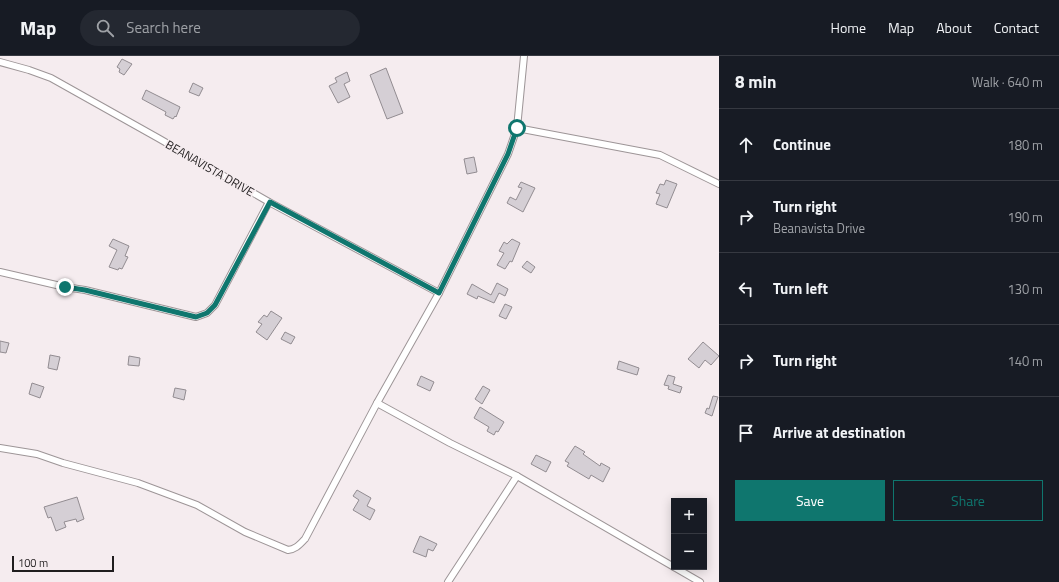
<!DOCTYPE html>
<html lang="en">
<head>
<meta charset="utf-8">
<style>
  body { margin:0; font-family:"Titillium Web",sans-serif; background:#242831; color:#f1f3f6 }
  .controls { position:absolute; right:12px; bottom:12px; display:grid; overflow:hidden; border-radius:0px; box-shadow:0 2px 10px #0003 }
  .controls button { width:36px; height:36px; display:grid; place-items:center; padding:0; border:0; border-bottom:1px solid #363941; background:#171b24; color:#f1f3f6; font:20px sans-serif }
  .scale { position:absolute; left:12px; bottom:10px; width:102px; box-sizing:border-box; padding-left:4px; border:2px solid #201d1e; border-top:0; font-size:11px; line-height:14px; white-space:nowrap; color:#201d1e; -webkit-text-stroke:3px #f5ecef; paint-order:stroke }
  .stop { position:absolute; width:12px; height:12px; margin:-9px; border:3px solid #0f766e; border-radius:50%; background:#fff }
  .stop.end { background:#0f766e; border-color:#fff; box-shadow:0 1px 4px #0008 }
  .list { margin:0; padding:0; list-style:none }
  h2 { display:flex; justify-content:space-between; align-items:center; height:52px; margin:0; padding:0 16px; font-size:17px }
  h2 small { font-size:13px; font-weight:400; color:#9ea1a6 }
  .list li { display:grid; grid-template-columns:26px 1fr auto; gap:12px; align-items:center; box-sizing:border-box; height:72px; padding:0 16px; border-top:1px solid #363941 }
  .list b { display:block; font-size:15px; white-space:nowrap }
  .list p { margin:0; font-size:13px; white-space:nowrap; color:#9ea1a6 }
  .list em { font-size:13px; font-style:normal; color:#9ea1a6 }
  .actions { display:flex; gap:8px; padding:12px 16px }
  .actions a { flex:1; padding:9px 0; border:1px solid #0f766e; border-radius:0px; text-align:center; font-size:14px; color:#0f766e }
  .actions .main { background:#0f766e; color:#fff }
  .icon { flex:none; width:22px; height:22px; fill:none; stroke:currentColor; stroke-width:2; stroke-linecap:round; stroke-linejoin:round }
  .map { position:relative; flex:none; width:719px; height:526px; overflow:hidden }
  header { display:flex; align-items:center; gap:24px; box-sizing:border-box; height:56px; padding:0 20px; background:#171b24; border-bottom:1px solid #363941 }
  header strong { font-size:19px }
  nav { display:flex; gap:22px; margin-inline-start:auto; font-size:14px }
  .search { width:280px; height:36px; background:#242831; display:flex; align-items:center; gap:10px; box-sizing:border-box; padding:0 14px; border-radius:22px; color:#9ea1a6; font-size:15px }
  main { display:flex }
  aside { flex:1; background:#171b24 }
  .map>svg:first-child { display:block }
  .building { fill:#d5cfd5; stroke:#928c91 }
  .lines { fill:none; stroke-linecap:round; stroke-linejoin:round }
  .street-casing { stroke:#9d9597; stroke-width:8 }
  .street { stroke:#fff; stroke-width:6 }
  .route { stroke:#0f766e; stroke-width:5 }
  .labels { text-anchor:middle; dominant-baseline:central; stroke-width:3.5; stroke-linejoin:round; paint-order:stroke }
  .street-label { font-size:12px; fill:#201d1e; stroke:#f5ecef }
</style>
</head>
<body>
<header>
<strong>Map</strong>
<div class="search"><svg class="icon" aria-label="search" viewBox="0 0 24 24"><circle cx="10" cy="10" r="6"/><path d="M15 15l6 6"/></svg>Search here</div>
<nav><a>Home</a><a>Map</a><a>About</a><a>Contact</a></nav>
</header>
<main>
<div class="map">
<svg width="719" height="526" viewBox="0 0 719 526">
  <rect width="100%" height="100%" fill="#f5ecef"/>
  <!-- building -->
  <g class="building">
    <polygon points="122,3 132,8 124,19 119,16 120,13 117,11"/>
    <polygon points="386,12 403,57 387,63 370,19"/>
    <polygon points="347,16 350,25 344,28 350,41 338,47 329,30 337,26 335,22"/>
    <polygon points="193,27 203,32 199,40 189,36"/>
    <polygon points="146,34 180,51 176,61 175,60 173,63 165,59 166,56 142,43"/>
    <polygon points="474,101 477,116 467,118 464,103"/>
    <polygon points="666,124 677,128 667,152 656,148 660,138 656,137 660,128 664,129"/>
    <polygon points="521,126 535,132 523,156 507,147 510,141 516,144 522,132 518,131"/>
    <polygon points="113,183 129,190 125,200 128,201 122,213 119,212 118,214 109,211 117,194 109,190"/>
    <polygon points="512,183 520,187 512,206 510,205 505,213 497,209 504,197 499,195 504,186 507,188"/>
    <polygon points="527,205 535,211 531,217 522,211"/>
    <polygon points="497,227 508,233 505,240 499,237 494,247 478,240 477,243 467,238 472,228 491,239"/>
    <polygon points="505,248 512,251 506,263 499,260"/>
    <polygon points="271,255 282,262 267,284 256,276 262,268 258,266 264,259 267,261"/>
    <polygon points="285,276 295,281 291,288 281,283"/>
    <polygon points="0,285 9,287 6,297 0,296"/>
    <polygon points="703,286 719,300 711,309 705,304 699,312 688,303"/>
    <polygon points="50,299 60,301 57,314 48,312"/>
    <polygon points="129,300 140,302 139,310 128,309"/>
    <polygon points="619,305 639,312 637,319 617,313"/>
    <polygon points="668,319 675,321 673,328 682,331 680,337 668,333 669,330 664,329"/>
    <polygon points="421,320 434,326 430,335 417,329"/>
    <polygon points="32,327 44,331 40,342 29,338"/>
    <polygon points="483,330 490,334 482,348 475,343"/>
    <polygon points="175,332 186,334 184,344 173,341"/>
    <polygon points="713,340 718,341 712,360 705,357 707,352 709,353"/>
    <polygon points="480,351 504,366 498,376 496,375 494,379 487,375 489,371 474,362"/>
    <polygon points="575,390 585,396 583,398 600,410 601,407 610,412 603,426 591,419 589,423 567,410 569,407 565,405"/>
    <polygon points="536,399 551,406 546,416 531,408"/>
    <polygon points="357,434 371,442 367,450 375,454 370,464 353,454 359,444 353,440"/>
    <polygon points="77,441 84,463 77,466 76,463 64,466 66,471 56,475 51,461 48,462 44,451"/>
    <polygon points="420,480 437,488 433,495 428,493 426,501 413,496"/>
  </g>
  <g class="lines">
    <defs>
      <g id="street">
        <polyline points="524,0 517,72 508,98 439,237 377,347 450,387 517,420 674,511"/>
        <polyline points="0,6 29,14 51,22 158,82 269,146 439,237"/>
        <polyline points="517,72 660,99 719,128"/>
        <polyline points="0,216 65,231 85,234 196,261 207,257 215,249 269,146"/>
        <path d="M0,392L37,398L63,407L138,427L197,449L245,476L288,494C296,493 299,489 305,483L377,347"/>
        <polyline points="674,511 700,526"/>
        <polyline points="448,526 517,420"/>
      </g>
    </defs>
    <!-- street casing -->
    <use href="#street" class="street-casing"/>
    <!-- street -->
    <use href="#street" class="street"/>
  </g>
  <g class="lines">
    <!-- route -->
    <polyline class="route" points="65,231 85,234 196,261 207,257 215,249 270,146 439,237 508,98 517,72"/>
  </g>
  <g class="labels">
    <!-- street labels -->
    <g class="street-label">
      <text transform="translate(210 112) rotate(30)">BEANAVISTA DRIVE</text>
    </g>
  </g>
</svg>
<div class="controls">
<button>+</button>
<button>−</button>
</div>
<div class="scale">100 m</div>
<div class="stop" style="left:517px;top:72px"></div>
<div class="stop end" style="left:65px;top:231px"></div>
</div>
<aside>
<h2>8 min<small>Walk · 640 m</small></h2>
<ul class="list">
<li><svg class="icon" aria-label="ahead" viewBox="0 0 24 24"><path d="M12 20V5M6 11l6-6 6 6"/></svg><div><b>Continue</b></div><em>180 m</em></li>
<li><svg class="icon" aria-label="right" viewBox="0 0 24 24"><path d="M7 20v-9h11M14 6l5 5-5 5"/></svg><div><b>Turn right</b><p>Beanavista Drive</p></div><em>190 m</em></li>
<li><svg class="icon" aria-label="left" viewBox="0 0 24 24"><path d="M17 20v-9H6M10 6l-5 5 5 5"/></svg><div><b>Turn left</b></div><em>130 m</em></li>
<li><svg class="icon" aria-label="right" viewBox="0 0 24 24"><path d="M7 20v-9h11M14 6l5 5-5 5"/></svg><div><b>Turn right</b></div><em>140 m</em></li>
<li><svg class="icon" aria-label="arrive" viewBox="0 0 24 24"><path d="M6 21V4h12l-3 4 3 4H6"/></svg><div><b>Arrive at destination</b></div></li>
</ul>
<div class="actions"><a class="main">Save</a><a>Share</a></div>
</aside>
</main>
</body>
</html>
